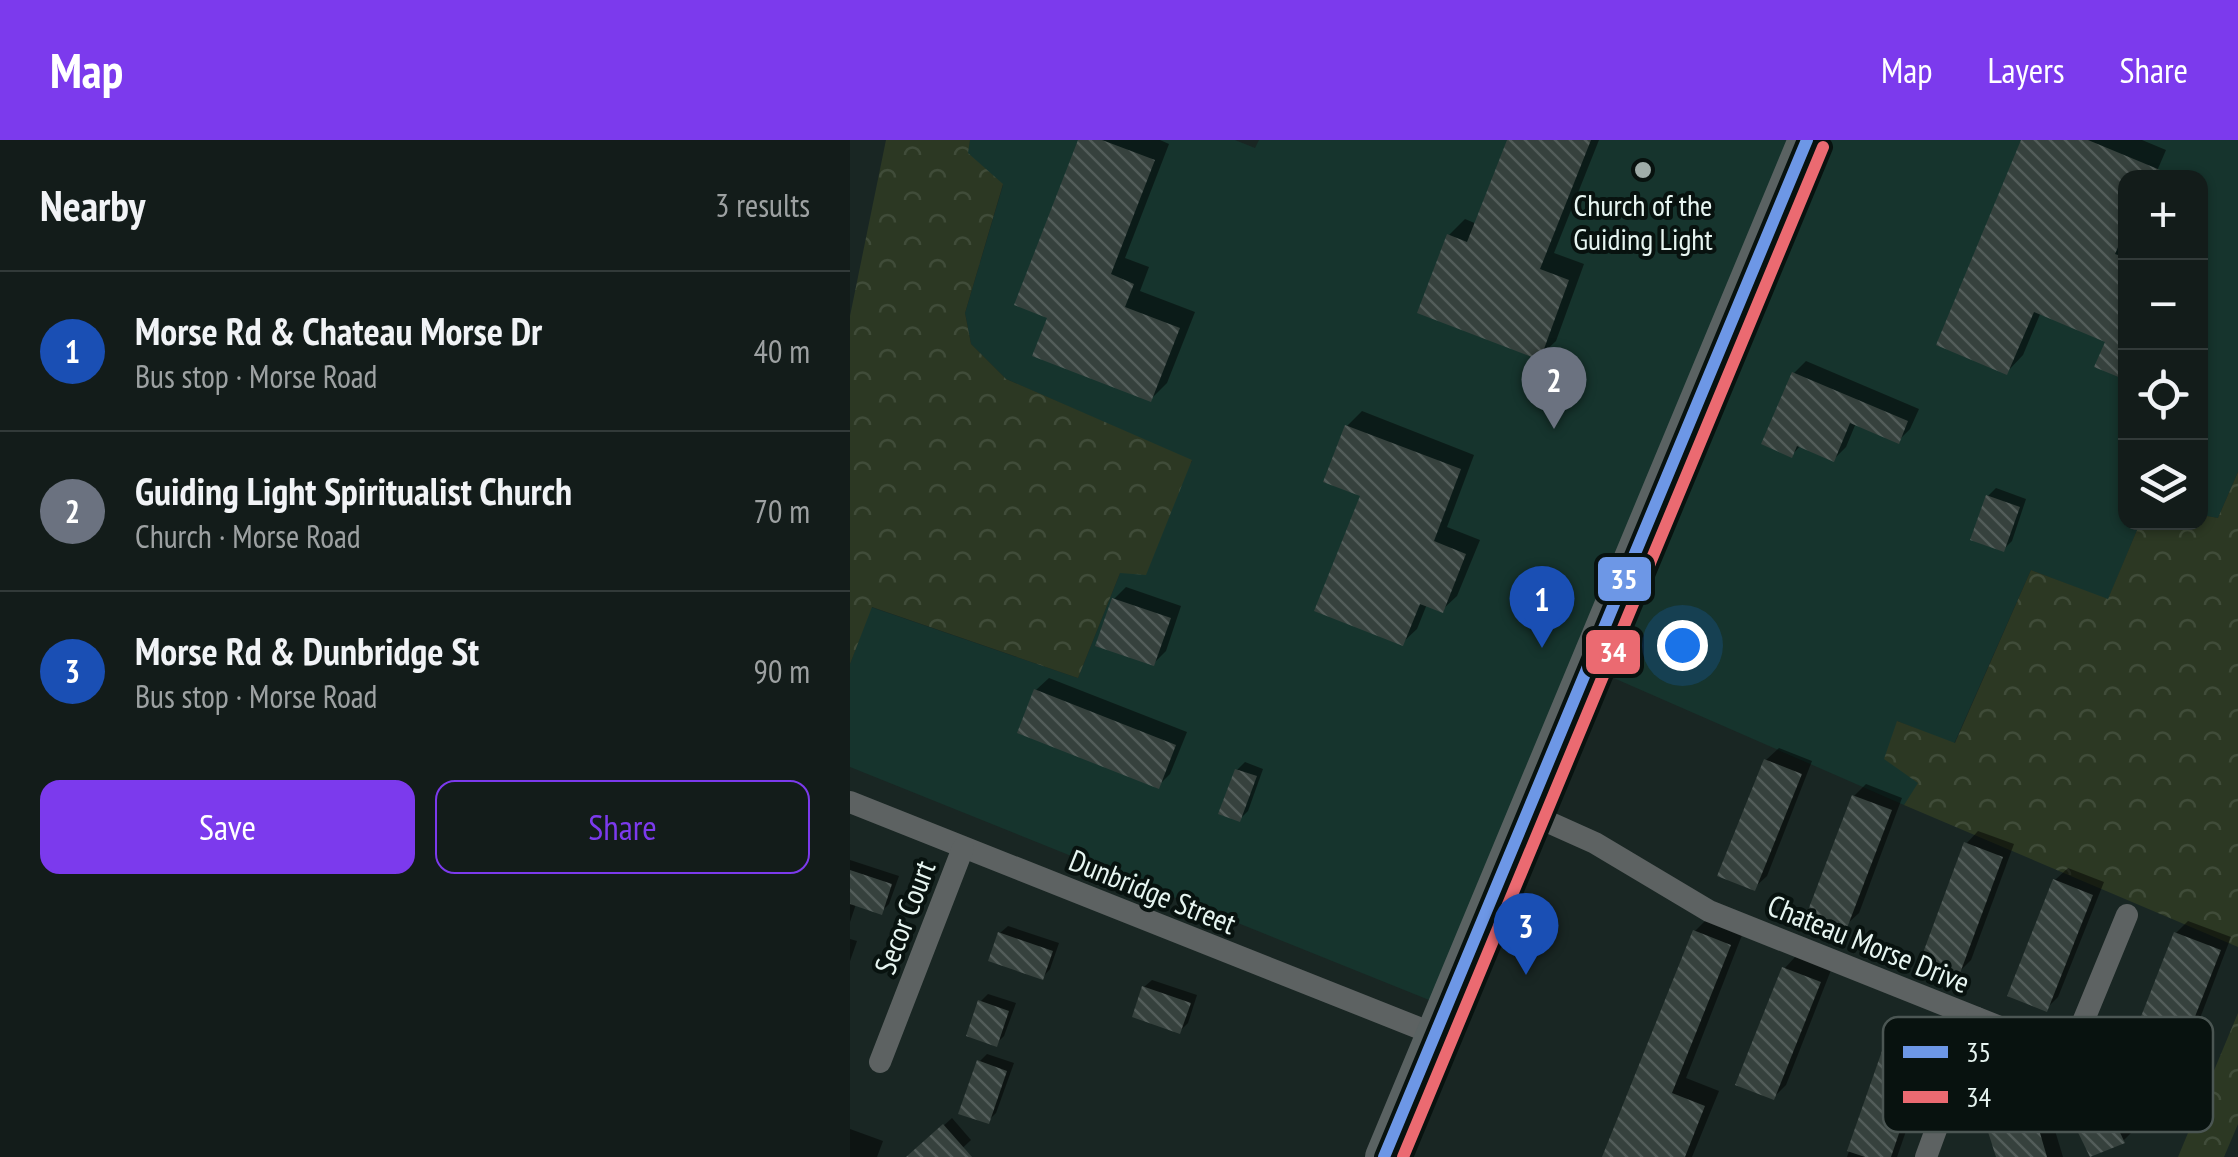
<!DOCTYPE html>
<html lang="en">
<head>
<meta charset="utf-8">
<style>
  body { margin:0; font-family:"PT Sans Narrow",sans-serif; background:#1c2523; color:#f1f3f6 }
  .controls { position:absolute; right:30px; top:30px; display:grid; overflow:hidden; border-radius:20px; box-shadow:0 2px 8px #0004 }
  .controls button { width:90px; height:90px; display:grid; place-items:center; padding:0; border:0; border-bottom:2px solid #323a39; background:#131c1a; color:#f1f3f6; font:50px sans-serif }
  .you { position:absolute; left:832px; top:505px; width:35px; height:35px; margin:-25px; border:8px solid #fff; border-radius:50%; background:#1a73e8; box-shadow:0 0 0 15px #1a73e833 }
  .badge { display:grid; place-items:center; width:65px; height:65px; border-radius:50%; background:#7c3aed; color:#fff; font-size:32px; font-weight:700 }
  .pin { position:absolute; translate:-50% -82px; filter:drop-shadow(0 2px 5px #0008) }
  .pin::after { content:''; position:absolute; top:52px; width:35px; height:30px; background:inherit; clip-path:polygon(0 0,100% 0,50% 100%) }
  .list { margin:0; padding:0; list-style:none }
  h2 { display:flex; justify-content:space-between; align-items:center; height:130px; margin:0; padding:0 40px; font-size:42px }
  h2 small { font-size:32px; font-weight:400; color:#9da1a2 }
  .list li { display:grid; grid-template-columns:65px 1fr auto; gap:30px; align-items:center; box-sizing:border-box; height:160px; padding:0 40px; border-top:2px solid #323a39 }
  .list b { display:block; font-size:38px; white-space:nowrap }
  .list p { margin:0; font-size:32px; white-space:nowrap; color:#9da1a2 }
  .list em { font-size:32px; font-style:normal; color:#9da1a2 }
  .actions { display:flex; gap:20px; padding:30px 40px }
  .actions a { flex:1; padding:22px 0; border:2px solid #7c3aed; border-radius:20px; text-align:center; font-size:35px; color:#7c3aed }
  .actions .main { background:#7c3aed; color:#fff }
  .icon { flex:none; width:55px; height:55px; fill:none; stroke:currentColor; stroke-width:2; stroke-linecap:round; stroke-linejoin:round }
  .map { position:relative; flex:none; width:1388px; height:1017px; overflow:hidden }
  header { display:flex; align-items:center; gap:60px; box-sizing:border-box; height:140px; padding:0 50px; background:#7c3aed; color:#fff }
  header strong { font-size:48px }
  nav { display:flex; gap:55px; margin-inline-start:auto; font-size:35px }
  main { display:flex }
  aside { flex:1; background:#131c1a }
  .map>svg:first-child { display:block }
  .built { fill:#16342d }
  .forest { fill:url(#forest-crowns) }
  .shadow { fill:#0007 }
  .building { fill:url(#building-back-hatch) }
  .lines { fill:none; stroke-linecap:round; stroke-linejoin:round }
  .street { stroke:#5d6262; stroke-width:22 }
  .primary { stroke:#5a6262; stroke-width:38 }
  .bus-1-casing { stroke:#08120f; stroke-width:20 }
  .bus-2-casing { stroke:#08120f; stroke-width:20 }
  .bus-1 { stroke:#6d97e6; stroke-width:12 }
  .bus-2 { stroke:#eb6a71; stroke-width:12 }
  .poi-dot { fill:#9fada9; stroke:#08120f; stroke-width:4 }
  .labels { text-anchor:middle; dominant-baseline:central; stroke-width:8; stroke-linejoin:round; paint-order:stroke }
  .poi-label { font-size:30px; fill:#e7f5f1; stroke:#08120f }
  .street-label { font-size:30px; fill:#e7f5f1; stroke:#08120f }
  .key { fill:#08120f; stroke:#4b5653; stroke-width:2.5 }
  .key-label { font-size:28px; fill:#e7f5f1 }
  .line-badge { stroke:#08120f; stroke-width:4 }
  .badge-label { font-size:28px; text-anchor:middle; font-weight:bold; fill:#fff }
</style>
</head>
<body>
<header>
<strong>Map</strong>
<nav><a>Map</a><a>Layers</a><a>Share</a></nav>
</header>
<main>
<aside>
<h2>Nearby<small>3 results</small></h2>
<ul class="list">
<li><span class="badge" style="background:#1a4fb4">1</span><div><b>Morse Rd &amp; Chateau Morse Dr</b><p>Bus stop · Morse Road</p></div><em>40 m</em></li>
<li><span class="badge" style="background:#6b7280">2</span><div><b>Guiding Light Spiritualist Church</b><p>Church · Morse Road</p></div><em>70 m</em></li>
<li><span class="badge" style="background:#1a4fb4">3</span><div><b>Morse Rd &amp; Dunbridge St</b><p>Bus stop · Morse Road</p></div><em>90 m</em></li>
</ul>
<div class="actions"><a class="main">Save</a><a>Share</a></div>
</aside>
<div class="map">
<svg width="1388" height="1017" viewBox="0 0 1388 1017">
  <defs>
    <pattern id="forest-crowns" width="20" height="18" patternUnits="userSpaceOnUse" patternTransform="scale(2.5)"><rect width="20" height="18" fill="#2c3823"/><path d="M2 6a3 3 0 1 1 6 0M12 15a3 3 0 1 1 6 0" fill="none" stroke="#404c39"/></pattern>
    <pattern id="building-back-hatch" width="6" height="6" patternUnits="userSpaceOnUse" patternTransform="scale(2.5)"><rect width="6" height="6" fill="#36413d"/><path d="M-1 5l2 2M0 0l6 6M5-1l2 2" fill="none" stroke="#535d5a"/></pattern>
  </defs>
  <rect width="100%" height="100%" fill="#192623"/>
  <!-- built -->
  <polygon class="built" points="120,0 385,0 405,8 409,0 1388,0 1388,332 1368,378 1351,375 1350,38 1276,38 1276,382 1290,383 1258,460 1181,430 1104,604 1047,581 1069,643 1054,665 743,529 604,870 0,627 0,524 21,467 228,538 270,433 342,321 156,239 121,204 115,173 153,45 117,13"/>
  <!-- forest -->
  <g class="forest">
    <polygon points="36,0 120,0 118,13 153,44 115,173 121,204 156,239 342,320 296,435 270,433 228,538 22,467 0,524 0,176"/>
    <polygon points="1388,332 1388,807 1054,665 1068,643 1034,619 1047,581 1105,603 1181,430 1258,459 1290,383 1350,382 1351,375 1368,378"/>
    <polygon points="1388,873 1388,984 1374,1017 1328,1017"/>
  </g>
  <!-- shadow -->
  <g class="shadow">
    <polygon points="231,0 310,0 319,4 275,118 299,127 290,151 345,172 317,243 301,259 200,176"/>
    <polygon points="660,0 749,0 704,113 734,124 706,201 689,217 599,95 615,79 627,84"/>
    <polygon points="1174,0 1292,0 1316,10 1304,38 1276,38 1276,237 1258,200 1191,172 1173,215 1157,232"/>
    <polygon points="956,221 1069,269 1060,289 1048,301 1006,283 996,307 984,319 951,305 942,315 944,233"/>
    <polygon points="512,271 624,315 597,387 630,400 607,456 592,470 577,464 567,489 552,503 497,286"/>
    <polygon points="1146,348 1176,359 1162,401 1154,409 1138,356"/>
    <polygon points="276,447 331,466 316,511 303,524 264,459"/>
    <polygon points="199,538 337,592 320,634 308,646 186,550"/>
    <polygon points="929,608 962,621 917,736 904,748 916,620"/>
    <polygon points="395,622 413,629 398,671 390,679 387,630"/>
    <polygon points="1016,644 1052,658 1009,773 996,785 1004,656"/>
    <polygon points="1128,691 1164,704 1121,820 1108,833 1116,704"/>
    <polygon points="0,720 49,736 39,764 31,772 6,764 0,782"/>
    <polygon points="1218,728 1254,742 1208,857 1196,869 1205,740"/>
    <polygon points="860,776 894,790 836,938 869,951 842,1017 754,1017 845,791"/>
    <polygon points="1338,781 1381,797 1326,941 1313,953 1326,793"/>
    <polygon points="158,786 209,803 200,829 193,837 150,793"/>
    <polygon points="0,799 7,801 0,821"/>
    <polygon points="946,816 981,830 936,945 924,957 934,829"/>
    <polygon points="302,840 347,855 338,883 330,891 294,847"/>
    <polygon points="138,854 166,863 154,896 146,904 130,862"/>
    <polygon points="1053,880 1090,893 1047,1017 997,1017 1041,892"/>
    <polygon points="137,914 164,923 146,973 138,981 129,922"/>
    <polygon points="1193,951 1213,1017 1148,1017 1136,977 1148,965"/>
    <polygon points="1262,953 1281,993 1273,1001 1223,977 1231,969"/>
    <polygon points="102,978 121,1000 103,1017 74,1017 67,1010"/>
    <polygon points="0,989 33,1001 27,1017 0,1017"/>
  </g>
  <!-- building -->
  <g class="building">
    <polygon points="228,0 252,0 305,20 261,134 284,144 275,167 330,188 301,262 182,216 197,178 164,165"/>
    <polygon points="657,0 741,0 690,129 719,140 690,220 567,173 597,94 617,102"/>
    <polygon points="1171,0 1238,0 1327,37 1276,38 1276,89 1265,114 1276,118 1276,240 1244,227 1255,202 1184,172 1157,235 1086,205"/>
    <polygon points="942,232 1058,281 1049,304 1000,283 984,322 947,306 942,318 911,304"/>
    <polygon points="495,285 611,329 584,401 616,414 593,473 570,464 553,506 464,471 510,356 473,342"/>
    <polygon points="1136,355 1170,367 1154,412 1120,400"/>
    <polygon points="262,458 321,478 304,526 245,506"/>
    <polygon points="184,549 326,605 309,649 167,593"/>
    <polygon points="914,619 952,634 905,751 867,736"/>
    <polygon points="385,629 407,636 390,682 368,674"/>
    <polygon points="1002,655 1042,670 997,788 957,773"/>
    <polygon points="1114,702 1153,717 1109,836 1070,821"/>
    <polygon points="0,730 42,744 32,775 0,764"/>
    <polygon points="1203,739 1243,755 1197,872 1157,856"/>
    <polygon points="843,790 881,805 822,953 855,966 835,1017 752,1017"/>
    <polygon points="148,792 203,811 193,840 138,821"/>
    <polygon points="1324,792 1371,810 1314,956 1267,938"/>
    <polygon points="932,827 971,842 924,960 885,945"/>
    <polygon points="292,846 341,863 330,894 282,877"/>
    <polygon points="128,860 159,871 147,907 116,896"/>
    <polygon points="1039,891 1079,905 1041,1017 1015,1017 997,1011"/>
    <polygon points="127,920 157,931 139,984 108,974"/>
    <polygon points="1254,959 1275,1003 1240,1017 1220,976"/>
    <polygon points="1181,962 1197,1017 1146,1017 1133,976"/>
    <polygon points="93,984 122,1017 56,1017"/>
  </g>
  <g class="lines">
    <!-- street -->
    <g class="street">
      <polyline points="0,662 584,894"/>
      <polyline points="676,672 745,703 859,771 1205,909 1218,905 1228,894 1277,775"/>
      <polyline points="30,922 113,708"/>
      <polyline points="1076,1017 1127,878"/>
    </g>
    <!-- primary -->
    <polyline class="primary" points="534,1017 957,0"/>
    <defs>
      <polyline id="bus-1" points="534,1017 957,0"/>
      <polyline id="bus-2" points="553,1017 973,7"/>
    </defs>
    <!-- bus-1 casing -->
    <use href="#bus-1" class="bus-1-casing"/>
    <!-- bus-2 casing -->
    <use href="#bus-2" class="bus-2-casing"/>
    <!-- bus-1 -->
    <use href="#bus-1" class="bus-1"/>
    <!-- bus-2 -->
    <use href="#bus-2" class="bus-2"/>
  </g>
  <!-- markers -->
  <circle class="poi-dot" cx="793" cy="30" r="10"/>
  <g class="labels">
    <!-- poi labels -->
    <g class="poi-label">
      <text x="793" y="64">Church of the<tspan x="793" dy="34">Guiding Light</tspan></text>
    </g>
    <!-- street labels -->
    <g class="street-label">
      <text transform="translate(303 751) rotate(22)">Dunbridge Street</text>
      <text transform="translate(54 777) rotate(-69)">Secor Court</text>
      <text transform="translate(1019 803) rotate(22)">Chateau Morse Drive</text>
    </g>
  </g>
  <!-- legend -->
  <rect x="1033" y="877" width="330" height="115" rx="15" class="key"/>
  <rect x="1053" y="906" width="45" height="12" fill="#6d97e6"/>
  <rect x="1053" y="951" width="45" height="12" fill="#eb6a71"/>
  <g class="key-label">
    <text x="1116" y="922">35</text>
    <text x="1116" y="967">34</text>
  </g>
  <g class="line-badge">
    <rect x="746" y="415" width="57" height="48" rx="10" fill="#6d97e6"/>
    <rect x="734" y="488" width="58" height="48" rx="10" fill="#eb6a71"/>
  </g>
  <g class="badge-label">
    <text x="774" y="449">35</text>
    <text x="763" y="522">34</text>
  </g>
</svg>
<div class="controls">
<button>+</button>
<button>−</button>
<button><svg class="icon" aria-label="locate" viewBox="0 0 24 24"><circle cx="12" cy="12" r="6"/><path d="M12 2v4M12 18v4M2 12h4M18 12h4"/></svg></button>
<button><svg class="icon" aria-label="layers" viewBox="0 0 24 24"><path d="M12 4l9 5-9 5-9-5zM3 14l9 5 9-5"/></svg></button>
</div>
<div class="you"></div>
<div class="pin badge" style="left:692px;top:508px;background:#1a4fb4">1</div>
<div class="pin badge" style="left:704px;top:289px;background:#6b7280">2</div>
<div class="pin badge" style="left:676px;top:835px;background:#1a4fb4">3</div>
</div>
</main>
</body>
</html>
